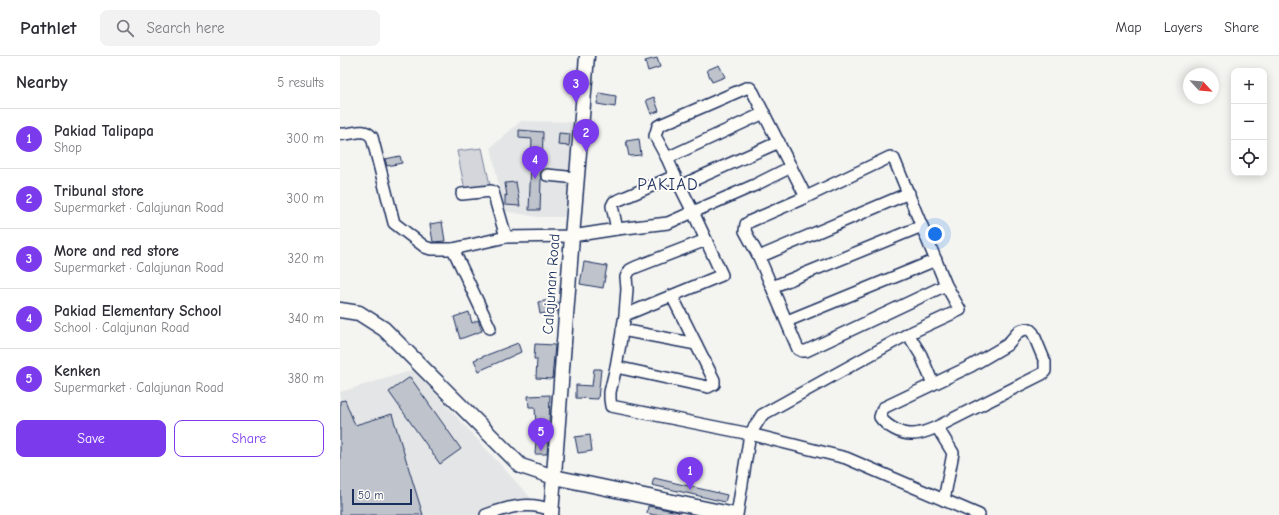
<!DOCTYPE html>
<html lang="en">
<head>
<meta charset="utf-8">
<style>
  body { margin:0; font-family:"Comic Neue",sans-serif; background:#f2f2f3; color:#2b2b33 }
  .controls { position:absolute; right:12px; top:12px; display:grid; overflow:hidden; border-radius:8px; box-shadow:0 2px 10px #0003 }
  .controls button { width:36px; height:36px; display:grid; place-items:center; padding:0; border:0; border-bottom:1px solid #e1e1e2; background:#fff; color:#2b2b33; font:20px sans-serif }
  .compass { position:absolute; left:843px; top:12px; width:36px; height:36px; border-radius:50%; background:#fff; box-shadow:0 2px 10px #0003; rotate:116deg }
  .scale { position:absolute; left:12px; bottom:10px; width:60px; box-sizing:border-box; padding-left:4px; border:2px solid #1b2f5e; border-top:0; font-size:11px; line-height:14px; white-space:nowrap; color:#1b2f5e; -webkit-text-stroke:3px #fdfcf7; paint-order:stroke }
  .you { position:absolute; left:595px; top:178px; width:14px; height:14px; margin:-10px; border:3px solid #fff; border-radius:50%; background:#1a73e8; box-shadow:0 0 0 6px #1a73e833 }
  .badge { display:grid; place-items:center; width:26px; height:26px; border-radius:50%; background:#7c3aed; color:#fff; font-size:13px; font-weight:700 }
  .pin { position:absolute; translate:-50% -33px; filter:drop-shadow(0 1px 2px #0008) }
  .pin::after { content:''; position:absolute; top:21px; width:14px; height:12px; background:inherit; clip-path:polygon(0 0,100% 0,50% 100%) }
  .list { margin:0; padding:0; list-style:none }
  h2 { display:flex; justify-content:space-between; align-items:center; height:52px; margin:0; padding:0 16px; font-size:17px }
  h2 small { font-size:13px; font-weight:400; color:#7c7c81 }
  .list li { display:grid; grid-template-columns:26px 1fr auto; gap:12px; align-items:center; box-sizing:border-box; height:60px; padding:0 16px; border-top:1px solid #e1e1e2 }
  .list b { display:block; font-size:15px; white-space:nowrap }
  .list p { margin:0; font-size:13px; white-space:nowrap; color:#7c7c81 }
  .list em { font-size:13px; font-style:normal; color:#7c7c81 }
  .actions { display:flex; gap:8px; padding:12px 16px }
  .actions a { flex:1; padding:9px 0; border:1px solid #7c3aed; border-radius:8px; text-align:center; font-size:14px; color:#7c3aed }
  .actions .main { background:#7c3aed; color:#fff }
  .icon { flex:none; width:22px; height:22px; fill:none; stroke:currentColor; stroke-width:2; stroke-linecap:round; stroke-linejoin:round }
  .map { position:relative; flex:none; width:939px; height:459px; overflow:hidden }
  header { display:flex; align-items:center; gap:24px; box-sizing:border-box; height:56px; padding:0 20px; background:#fff; border-bottom:1px solid #e1e1e2 }
  header strong { font-size:19px }
  nav { display:flex; gap:22px; margin-inline-start:auto; font-size:14px }
  .search { width:280px; height:36px; background:#f2f2f3; display:flex; align-items:center; gap:10px; box-sizing:border-box; padding:0 14px; border-radius:8px; color:#7c7c81; font-size:15px }
  main { display:flex }
  aside { flex:1; background:#fff }
  .map>svg:first-child { display:block }
  .built { fill:#e4e5e6 }
  .pitch { fill:#d4d6db; stroke:#78829c }
  .building { fill:#bfc3cc; stroke:#1b2f5e }
  .lines { fill:none; stroke-linecap:round; stroke-linejoin:round }
  .minor-casing { stroke:#1b2f5e; stroke-width:14 }
  .major-casing { stroke:#1b2f5e; stroke-width:17 }
  .minor { stroke:#fdfcf7; stroke-width:11 }
  .major { stroke:#fdfcf7; stroke-width:14 }
  .labels { text-anchor:middle; dominant-baseline:central; stroke-width:4; stroke-linejoin:round; paint-order:stroke }
  .street-label { font-size:15px; fill:#1b2f5e; stroke:#fdfcf7 }
  .quarter-label { font-size:17px; letter-spacing:1px; fill:#1b2f5e; stroke:#fdfcf7 }
</style>
</head>
<body>
<header>
<strong>Pathlet</strong>
<div class="search"><svg class="icon" aria-label="search" viewBox="0 0 24 24"><circle cx="10" cy="10" r="6"/><path d="M15 15l6 6"/></svg>Search here</div>
<nav><a>Map</a><a>Layers</a><a>Share</a></nav>
</header>
<main>
<aside>
<h2>Nearby<small>5 results</small></h2>
<ul class="list">
<li><span class="badge">1</span><div><b>Pakiad Talipapa</b><p>Shop</p></div><em>300 m</em></li>
<li><span class="badge">2</span><div><b>Tribunal store</b><p>Supermarket · Calajunan Road</p></div><em>300 m</em></li>
<li><span class="badge">3</span><div><b>More and red store</b><p>Supermarket · Calajunan Road</p></div><em>320 m</em></li>
<li><span class="badge">4</span><div><b>Pakiad Elementary School</b><p>School · Calajunan Road</p></div><em>340 m</em></li>
<li><span class="badge">5</span><div><b>Kenken</b><p>Supermarket · Calajunan Road</p></div><em>380 m</em></li>
</ul>
<div class="actions"><a class="main">Save</a><a>Share</a></div>
</aside>
<div class="map">
<svg width="939" height="459" viewBox="0 0 939 459">
  <rect width="100%" height="100%" fill="#f4f4f1"/>
  <filter id="ink" filterUnits="userSpaceOnUse"><feTurbulence type="fractalNoise" baseFrequency=".025" numOctaves="2"/><feDisplacementMap in="SourceGraphic" scale="8" xChannelSelector="R" yChannelSelector="G"/><feConvolveMatrix kernelMatrix="1 2 1 2 8 2 1 2 1" color-interpolation-filters="sRGB"/></filter>
  <g filter="url(#ink)">
    <!-- built -->
    <g class="built">
      <polygon points="181,65 233,66 231,161 198,161 164,155 151,91"/>
      <polygon points="74,314 201,453 159,459 0,459 0,336"/>
    </g>
    <!-- pitch -->
    <polygon class="pitch" points="142,92 150,129 125,134 117,95"/>
    <!-- building -->
    <g class="building">
      <polygon points="317,2 320,11 308,15 305,5"/>
      <polygon points="379,9 385,21 372,26 367,14"/>
      <polygon points="259,37 276,40 275,51 257,48"/>
      <polygon points="314,41 319,55 311,58 306,44"/>
      <polygon points="179,74 203,76 202,115 200,119 201,123 200,154 189,154 192,83 179,82"/>
      <polygon points="219,77 230,78 229,90 218,89"/>
      <polygon points="299,83 301,99 289,100 286,85"/>
      <polygon points="60,100 62,107 47,110 45,103"/>
      <polygon points="176,126 180,150 165,149 165,139 167,140 165,127"/>
      <polygon points="102,166 105,185 93,186 90,168"/>
      <polygon points="244,206 267,210 263,232 240,228"/>
      <polygon points="216,243 218,255 200,258 198,246"/>
      <polygon points="129,256 132,267 138,264 142,275 120,283 114,261"/>
      <polygon points="178,287 181,296 139,315 134,304"/>
      <polygon points="195,288 215,289 212,323 196,322 197,303 194,303"/>
      <polygon points="254,313 261,313 258,343 236,342 236,329 252,330"/>
      <polygon points="70,321 121,393 100,408 49,336"/>
      <polygon points="210,339 209,369 196,369 195,351 189,351 188,340"/>
      <polygon points="5,344 15,369 52,358 83,459 0,459 0,345"/>
      <polygon points="250,379 252,395 238,397 235,381"/>
      <polygon points="196,385 208,386 207,398 195,398"/>
      <polygon points="314,422 387,439 385,446 312,429"/>
      <polygon points="308,450 339,456 338,459 314,459 307,457"/>
    </g>
    <g class="lines">
      <defs>
        <g id="minor">
          <path d="M0,78C12,80 22,70 32,81L54,167L85,191L91,193H113L166,181L232,180L277,173L272,150L274,146L335,120L327,102L315,80L318,70L406,32H410L413,36L466,141"/>
          <polyline points="327,102 424,57"/>
          <polyline points="207,119 237,122"/>
          <polyline points="340,130 439,86"/>
          <polyline points="122,138 151,135 153,136 166,181"/>
          <polyline points="277,173 328,167 353,156 335,120"/>
          <polyline points="366,184 353,156 415,129 451,111"/>
          <polyline points="113,193 150,272"/>
          <polyline points="419,201 569,137"/>
          <polyline points="432,231 582,170"/>
          <polyline points="285,259 382,219 366,184 296,211 290,214 286,221 287,233 285,259 276,311 270,336 270,343 271,350 410,378 506,402 639,459"/>
          <polyline points="447,265 596,204"/>
          <path d="M686,273L690,274L693,277L705,306V315L702,318L597,371C590,374 581,378 573,378C562,379 546,370 540,361L543,352L631,310L667,289L679,275Z"/>
          <polyline points="282,274 356,288"/>
          <polyline points="568,278 581,299 593,328"/>
          <polyline points="276,311 368,331 374,328 374,324 332,240"/>
          <polyline points="597,371 613,397 604,444"/>
          <path d="M146,459C169,451 188,445 211,454"/>
          <polyline points="397,459 410,378 422,359 568,278 620,254 606,229 554,103 550,101 466,141 411,165 406,168 405,175 419,201 458,293 462,295 466,295 606,229"/>
        </g>
        <g id="major">
          <polyline points="0,254 19,257 44,273 181,410 214,421 395,459"/>
          <polyline points="211,459 232,180 247,0"/>
        </g>
      </defs>
      <!-- minor casing -->
      <use href="#minor" class="minor-casing"/>
      <!-- major casing -->
      <use href="#major" class="major-casing"/>
      <!-- minor -->
      <use href="#minor" class="minor"/>
      <!-- major -->
      <use href="#major" class="major"/>
    </g>
  </g>
  <g class="labels">
    <!-- street labels -->
    <g class="street-label">
      <text transform="translate(211 228) rotate(-86)">Calajunan Road</text>
    </g>
    <!-- quarter labels -->
    <g class="quarter-label">
      <text x="328" y="128">PAKIAD</text>
    </g>
  </g>
</svg>
<div class="controls">
<button>+</button>
<button>−</button>
<button><svg class="icon" aria-label="locate" viewBox="0 0 24 24"><circle cx="12" cy="12" r="6"/><path d="M12 2v4M12 18v4M2 12h4M18 12h4"/></svg></button>
</div>
<svg class="compass" viewBox="-18 -18 36 36"><path d="M0-13l5 13h-10z" fill="#e53935"/><path d="M0 13l5-13h-10z" fill="#7c7c81"/></svg>
<div class="scale">50 m</div>
<div class="you"></div>
<div class="pin badge" style="left:350px;top:434px">1</div>
<div class="pin badge" style="left:246px;top:96px">2</div>
<div class="pin badge" style="left:236px;top:47px">3</div>
<div class="pin badge" style="left:195px;top:123px">4</div>
<div class="pin badge" style="left:201px;top:395px">5</div>
</div>
</main>
</body>
</html>
